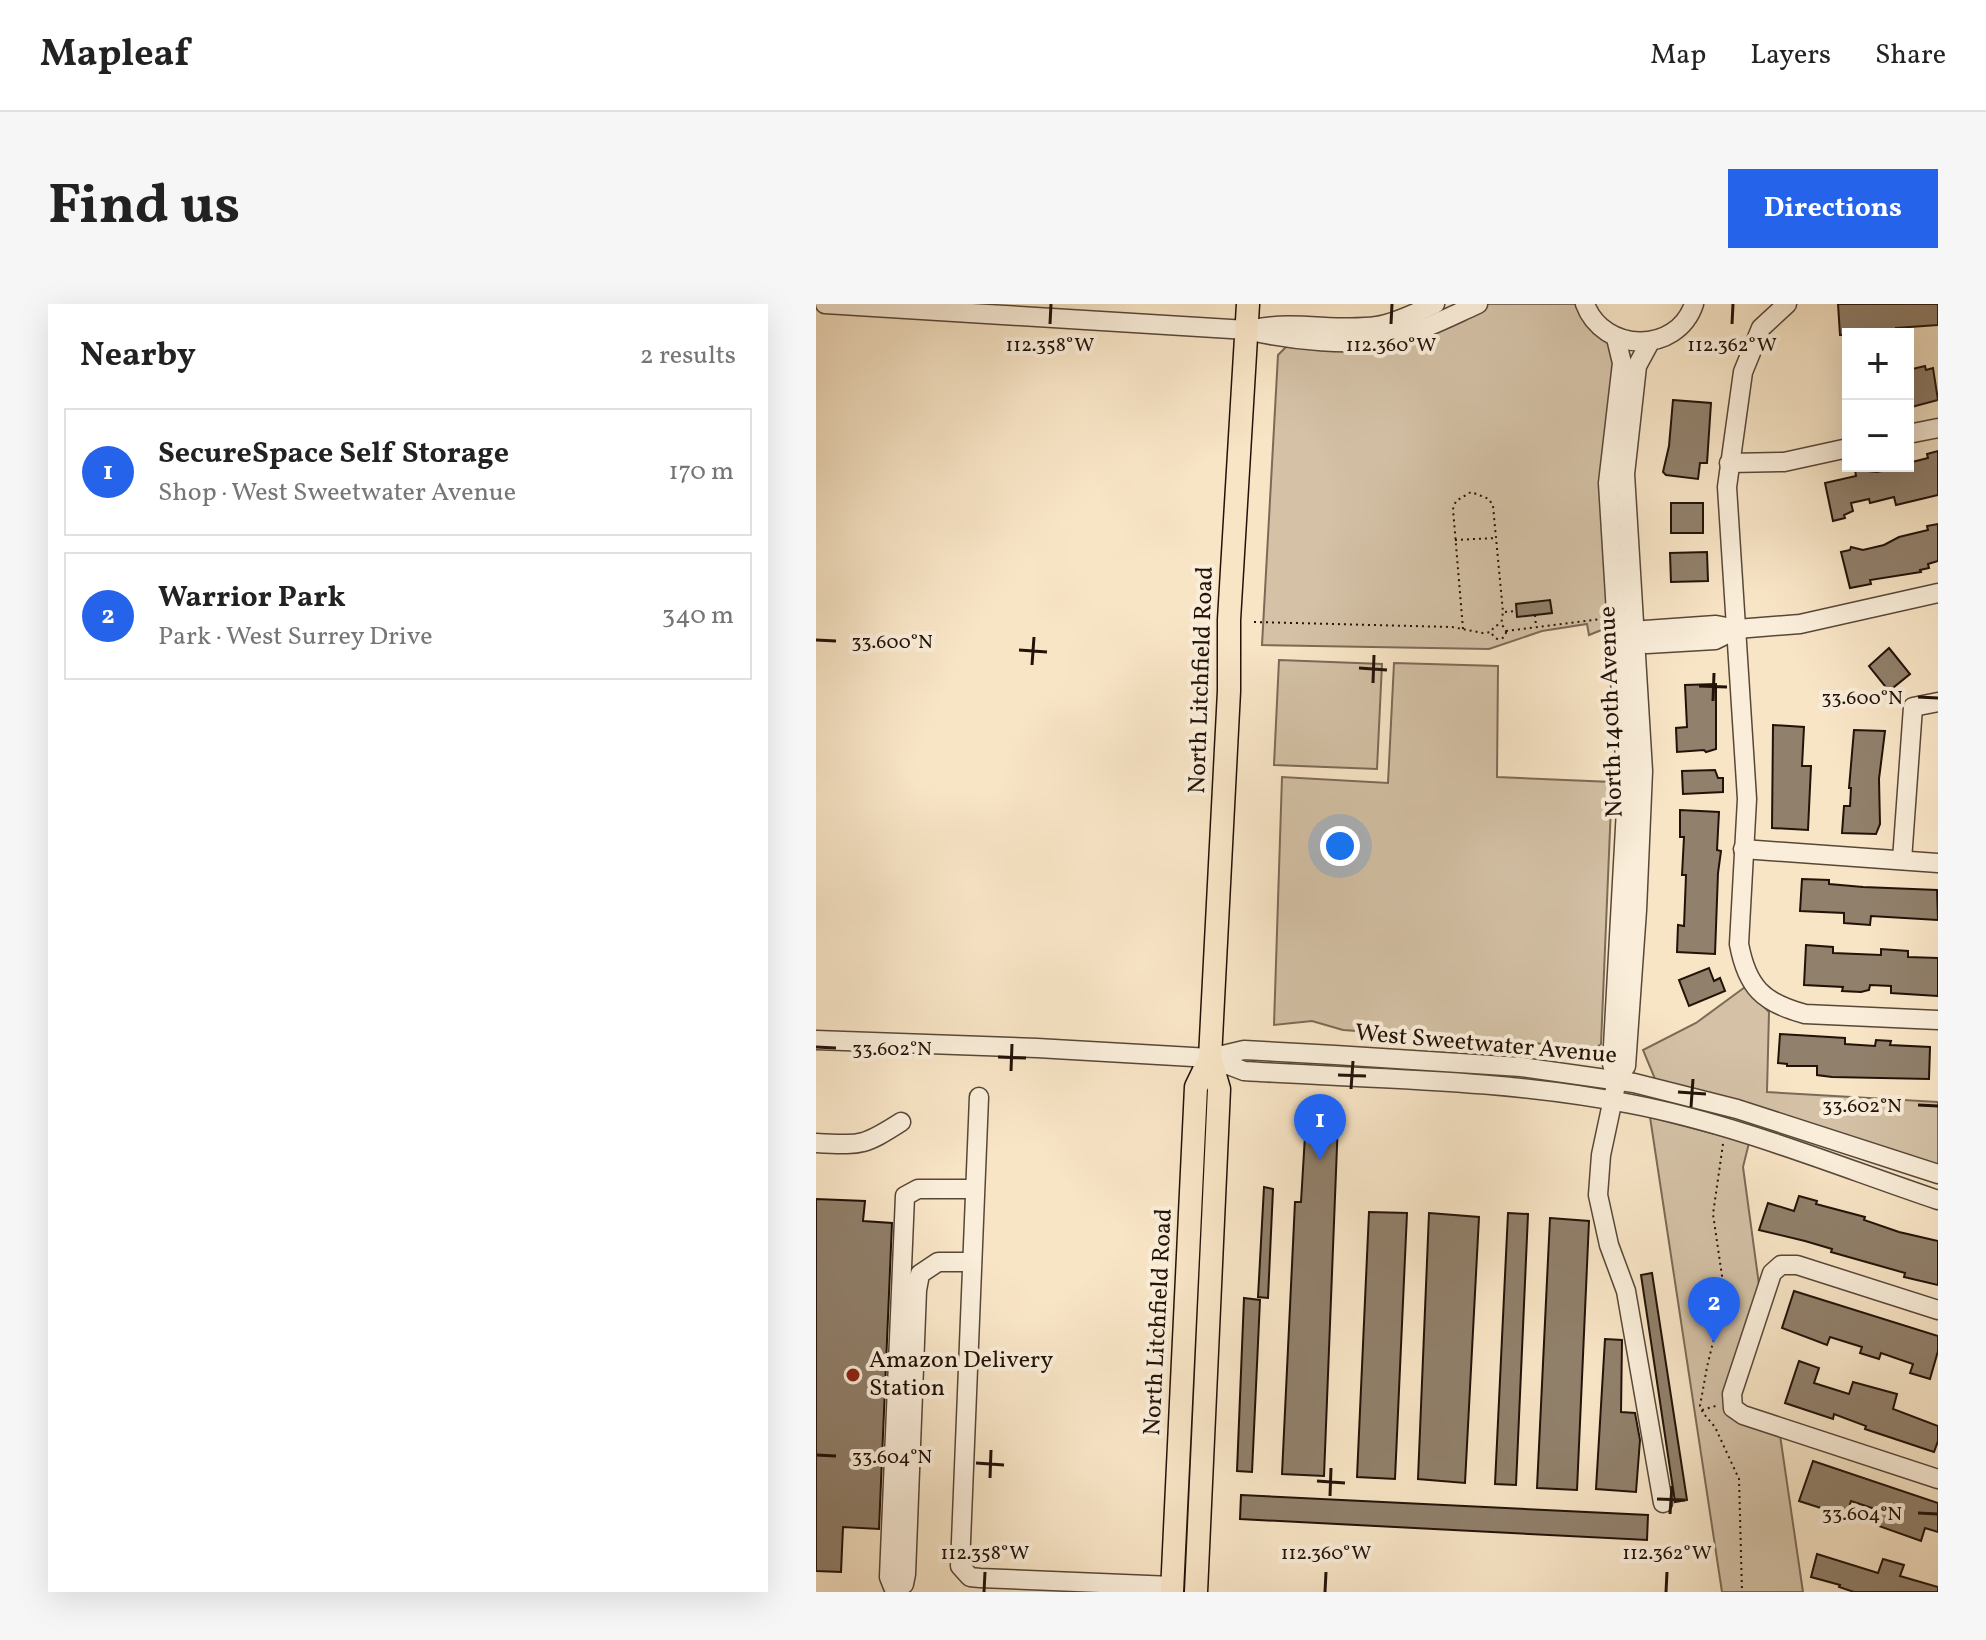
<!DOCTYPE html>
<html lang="en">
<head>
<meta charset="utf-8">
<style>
  body { margin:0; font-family:Vollkorn,serif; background:#f6f6f6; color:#222 }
  .controls { position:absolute; right:24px; top:24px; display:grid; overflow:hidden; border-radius:0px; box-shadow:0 8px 32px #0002 }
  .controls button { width:72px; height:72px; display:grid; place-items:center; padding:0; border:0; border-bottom:2px solid #e0e0e0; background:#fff; color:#222; font:40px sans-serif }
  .you { position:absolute; left:524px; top:542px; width:28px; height:28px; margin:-20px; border:6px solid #fff; border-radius:50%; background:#1a73e8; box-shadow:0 0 0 12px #1a73e833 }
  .badge { display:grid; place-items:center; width:52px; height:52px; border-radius:50%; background:#2563eb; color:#fff; font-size:26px; font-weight:700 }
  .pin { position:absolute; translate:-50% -66px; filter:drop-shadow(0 2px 4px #0008) }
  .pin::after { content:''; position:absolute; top:42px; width:28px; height:24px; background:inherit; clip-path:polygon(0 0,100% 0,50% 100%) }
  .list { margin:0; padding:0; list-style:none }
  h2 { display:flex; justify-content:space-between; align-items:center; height:104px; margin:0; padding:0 32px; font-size:34px }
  h2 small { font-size:26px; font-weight:400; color:#767676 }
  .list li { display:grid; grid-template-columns:52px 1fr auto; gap:24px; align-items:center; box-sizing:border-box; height:128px; margin:0 16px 16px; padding:0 16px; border:2px solid #e0e0e0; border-radius:0px }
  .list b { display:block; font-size:30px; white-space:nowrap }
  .list p { margin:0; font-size:26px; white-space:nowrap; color:#767676 }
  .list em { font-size:26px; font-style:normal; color:#767676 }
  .map { position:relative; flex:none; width:1122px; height:1288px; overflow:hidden; border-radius:0px }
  header { display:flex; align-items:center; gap:48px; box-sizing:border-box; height:112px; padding:0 40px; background:#fff; border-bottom:2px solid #e0e0e0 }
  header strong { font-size:38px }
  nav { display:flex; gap:44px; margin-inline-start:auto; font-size:28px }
  .intro { display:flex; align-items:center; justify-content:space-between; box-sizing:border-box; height:192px; padding:0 48px }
  h1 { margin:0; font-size:56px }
  .button { padding:20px 36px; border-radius:0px; background:#2563eb; color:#fff; font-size:28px; font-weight:700 }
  main { display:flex; gap:48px; padding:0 48px }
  aside { flex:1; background:#fff; border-radius:0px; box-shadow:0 8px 32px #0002 }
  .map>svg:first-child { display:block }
  .green { fill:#d4c1a6; stroke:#7b6a57; stroke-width:2 }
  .building { fill:#91806b; stroke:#221208; stroke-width:2 }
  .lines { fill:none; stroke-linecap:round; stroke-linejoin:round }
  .minor-casing { stroke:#584738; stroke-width:21 }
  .major-casing { stroke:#221208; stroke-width:25 }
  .path { stroke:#221208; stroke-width:2; stroke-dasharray:2 4; stroke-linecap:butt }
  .minor { stroke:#faeeda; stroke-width:18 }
  .major { stroke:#f8e5c6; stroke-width:22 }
  .ticks { fill:none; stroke:#221208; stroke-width:3 }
  .poi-dot { fill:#8f2418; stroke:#faeeda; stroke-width:3 }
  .labels { text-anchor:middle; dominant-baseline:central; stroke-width:8; stroke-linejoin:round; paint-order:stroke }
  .street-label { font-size:24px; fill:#221208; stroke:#faeeda }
  .poi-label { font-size:24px; fill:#221208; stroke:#faeeda; text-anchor:start }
  .ticks-label { font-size:20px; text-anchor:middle; fill:#221208; stroke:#faeeda; stroke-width:8; stroke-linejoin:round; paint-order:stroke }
</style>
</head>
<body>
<header>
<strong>Mapleaf</strong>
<nav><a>Map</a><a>Layers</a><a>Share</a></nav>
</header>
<div class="intro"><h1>Find us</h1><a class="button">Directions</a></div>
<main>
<aside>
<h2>Nearby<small>2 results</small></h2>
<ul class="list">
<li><span class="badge">1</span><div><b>SecureSpace Self Storage</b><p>Shop · West Sweetwater Avenue</p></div><em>170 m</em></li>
<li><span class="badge">2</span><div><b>Warrior Park</b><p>Park · West Surrey Drive</p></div><em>340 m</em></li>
</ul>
</aside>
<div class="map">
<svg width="1122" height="1288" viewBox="0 0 1122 1288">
  <rect width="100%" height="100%" fill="#f8e5c6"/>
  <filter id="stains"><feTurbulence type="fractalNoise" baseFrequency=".0025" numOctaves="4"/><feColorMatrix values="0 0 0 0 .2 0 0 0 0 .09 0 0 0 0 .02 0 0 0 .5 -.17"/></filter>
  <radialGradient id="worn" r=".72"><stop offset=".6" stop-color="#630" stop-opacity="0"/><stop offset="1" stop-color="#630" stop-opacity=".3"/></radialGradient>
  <!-- green -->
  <g class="green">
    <polygon points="672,0 762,0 797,42 801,54 798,321 773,331 771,320 726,327 673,345 446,341 462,51 475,38 602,32"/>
    <polygon points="463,356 566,360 561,465 458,461"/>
    <polygon points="578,359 682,362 681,473 796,478 785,740 770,751 729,740 527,726 496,717 458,721 466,473 572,479"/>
    <polygon points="929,683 953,708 951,788 1122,798 1122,865 839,775 827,746 880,719"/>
    <polygon points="834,813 933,839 927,863 944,988 911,1089 964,1131 987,1288 906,1288"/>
  </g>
  <!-- building -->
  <g class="building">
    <polygon points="1022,0 1122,0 1122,21 1080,24 1081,30 1024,31"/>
    <polygon points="1109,62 1110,66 1117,64 1122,96 1092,104 1092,66"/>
    <polygon points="857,96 895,99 891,159 884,159 882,175 850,171 847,168 853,142"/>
    <polygon points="1122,147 1122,191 1080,201 1078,193 1054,199 1053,195 1035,199 1037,207 1028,211 1029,214 1017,217 1009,179 1040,172 1039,166 1052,163 1052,167 1061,168 1092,162 1092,159 1112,154 1111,150"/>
    <rect x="855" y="199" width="32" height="30"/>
    <polygon points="1122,220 1122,257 1112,260 1113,264 1104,266 1105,268 1054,276 1055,280 1034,284 1025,248 1034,246 1035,243 1047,246 1068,241 1083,233 1112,226 1111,222"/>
    <polygon points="891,248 892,277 855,278 854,249"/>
    <polygon points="734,296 736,309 701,313 700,300"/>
    <polygon points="1073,344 1094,370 1073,387 1053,362"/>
    <polygon points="900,380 900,445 890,448 888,446 861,448 860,424 871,423 869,381"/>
    <polygon points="957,421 988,423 986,462 995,462 992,526 956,524"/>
    <polygon points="1038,426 1069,427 1063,475 1064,520 1060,530 1026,529 1028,502 1034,502 1035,484 1033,484"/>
    <polygon points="899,466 902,474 907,474 907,488 867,490 866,467"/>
    <polygon points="864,506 903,508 901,546 905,547 902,569 899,650 861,648 862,621 868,622 870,571 866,571 868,533 864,533"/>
    <polygon points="986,575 1013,576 1013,580 1047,583 1121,586 1122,616 1055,612 1054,621 1028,619 1028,609 984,607"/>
    <polygon points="990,641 1017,643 1017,649 1065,651 1065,645 1092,647 1092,653 1122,654 1122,692 1075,689 1075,682 1054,681 1053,686 1045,688 1026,687 1027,683 988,681"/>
    <polygon points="893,664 898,677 904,674 909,687 873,702 863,676"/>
    <polygon points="964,730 1029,734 1029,740 1059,742 1060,736 1075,737 1074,741 1114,743 1113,775 1016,773 1001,771 1001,762 971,762 971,760 962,759"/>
    <polygon points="490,815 522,817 508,1172 466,1170 479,898 485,898"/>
    <polygon points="448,883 457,885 452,994 442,993"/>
    <polygon points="983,892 1001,897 1000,900 1049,913 1048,916 1083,928 1122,937 1122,981 1088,973 1089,969 1015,948 1016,945 989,937 943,926 952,899 978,907"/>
    <polygon points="0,895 49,897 47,917 76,919 63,1225 27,1223 25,1268 0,1267"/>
    <polygon points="553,908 591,909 579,1175 541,1173"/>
    <polygon points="613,909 663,913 649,1179 602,1175"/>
    <polygon points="692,909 712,910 700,1181 679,1180"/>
    <polygon points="734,914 773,917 761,1186 721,1184"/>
    <polygon points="836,969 871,1196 859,1198 825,971"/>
    <polygon points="978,987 1122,1032 1122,1047 1114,1075 1094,1069 1097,1060 1065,1049 1063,1055 1044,1049 1046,1043 1014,1033 1011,1041 966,1024"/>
    <polygon points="428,994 444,996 436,1168 421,1167"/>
    <polygon points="789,1035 806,1036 805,1108 819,1109 824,1136 820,1188 780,1185"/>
    <polygon points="983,1057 1003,1064 998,1079 1033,1090 1037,1078 1081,1090 1077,1105 1122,1122 1122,1137 1118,1148 1049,1125 1050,1122 1018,1110 1017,1115 969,1099"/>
    <polygon points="997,1157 1122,1199 1122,1228 1109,1224 1105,1237 1060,1221 1065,1207 1035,1197 1030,1212 983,1197"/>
    <polygon points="425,1191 832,1211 831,1236 424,1215"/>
    <polygon points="1001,1250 1062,1269 1067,1255 1088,1261 1084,1272 1122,1283 1122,1288 1038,1288 1023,1283 1024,1281 995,1273"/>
  </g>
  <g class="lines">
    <defs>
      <g id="minor">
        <path d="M9,0L431,26C473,36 538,44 580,33C609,26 635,12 662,0"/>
        <path d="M769,0C787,49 861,51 878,0"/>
        <path d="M971,0L945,24L927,68L911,183L931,495L923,640C931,683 947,699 989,710L1122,716"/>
        <path d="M437,25C481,16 520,28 561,22C581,19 601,8 619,0"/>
        <polyline points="800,34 806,59 792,179 811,487 796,760 801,776"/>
        <polyline points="834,38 821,62 809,170 827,467 821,606 810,762 801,776 785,851 782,891 793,941 810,987 847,1199"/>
        <polyline points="1092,130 1122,124"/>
        <polyline points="913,159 968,158 1032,144"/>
        <polyline points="818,335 829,326 900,321 921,325 984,320 1122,289"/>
        <polyline points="811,336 831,340 899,336 921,325"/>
        <polyline points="927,545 1122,559"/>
        <polyline points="1086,556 1097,403 1122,398"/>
        <path d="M0,736L221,744L394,754L428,767C556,775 688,775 815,800C920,820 1021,862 1122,896"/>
        <polyline points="394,754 428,746 519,751 705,763 818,779 921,805 1122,870"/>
        <polyline points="163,793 144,1262 154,1273 164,1274 356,1282"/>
        <path d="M0,839C45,841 46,843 85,818"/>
        <polyline points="155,958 122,958 104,970 101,986 90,1270 88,1280 77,1283 73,1273 89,892 102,885 158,885"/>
        <polyline points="1122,1006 981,961 965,961 956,969 916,1090 917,1104 927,1111 1122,1175"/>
      </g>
      <g id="major">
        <polyline points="356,1288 380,783 394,754"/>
        <polyline points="380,1288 403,785 394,754 413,387 413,316 432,0"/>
      </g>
    </defs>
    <!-- minor casing -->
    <use href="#minor" class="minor-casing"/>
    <!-- major casing -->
    <use href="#major" class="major-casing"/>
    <!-- path -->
    <g class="path">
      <polyline points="871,36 895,38 924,36"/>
      <polyline points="639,236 680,234"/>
      <polyline points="689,308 701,307"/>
      <polyline points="719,311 720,322"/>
      <polyline points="438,318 636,323 667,329 676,328"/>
      <circle cx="683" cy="328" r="7"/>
      <polyline points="647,325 637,205 640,197 655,188 673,195 677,202 687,308 685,321"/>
      <polyline points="690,327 786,315"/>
      <polyline points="907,840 897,910 906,972 904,1009 891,1063 884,1102 887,1109 899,1123 923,1175 926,1288"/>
      <polyline points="886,1106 903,1101"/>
    </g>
    <!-- minor -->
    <use href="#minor" class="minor"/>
    <!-- major -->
    <use href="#major" class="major"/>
  </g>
  <!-- ticks -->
  <path class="ticks" d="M234,20L235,0M575,20L576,0M916,20L917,0M0,336L20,337M203,346L231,348M216,361L218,333M543,364L571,366M557,379L558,351M883,382L911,383M1102,393L1122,394M897,397L898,369M0,743L20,744M182,753L210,754M195,767L196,740M522,771L550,772M535,785L537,757M862,788L890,790M1102,801L1122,802M875,803L877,775M0,1151L20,1152M160,1159L188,1161M174,1174L175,1146M501,1177L529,1179M514,1192L515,1164M841,1195L869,1196M1102,1209L1122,1210M854,1210L856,1182M168,1288L169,1268M509,1288L510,1268M850,1288L851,1268"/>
  <!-- markers -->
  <circle class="poi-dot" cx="37" cy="1071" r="8"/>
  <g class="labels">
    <!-- street labels -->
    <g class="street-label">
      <text transform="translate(386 376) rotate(-88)">North Litchfield Road</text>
      <text transform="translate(796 408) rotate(-92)">North 140th Avenue</text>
      <text transform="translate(670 741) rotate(5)">West Sweetwater Avenue</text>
      <text transform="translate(343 1018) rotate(-87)">North Litchfield Road</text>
    </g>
    <!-- poi labels -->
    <g class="poi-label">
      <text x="53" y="1057">Amazon Delivery<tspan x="53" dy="28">Station</tspan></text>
    </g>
  </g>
  <g class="ticks-label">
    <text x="234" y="47">112.358°W</text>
    <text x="575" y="47">112.360°W</text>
    <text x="916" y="47">112.362°W</text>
    <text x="76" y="344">33.600°N</text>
    <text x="1046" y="400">33.600°N</text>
    <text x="76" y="751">33.602°N</text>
    <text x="1046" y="808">33.602°N</text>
    <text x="76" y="1159">33.604°N</text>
    <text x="1046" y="1216">33.604°N</text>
    <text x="169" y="1255">112.358°W</text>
    <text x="510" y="1255">112.360°W</text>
    <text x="851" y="1255">112.362°W</text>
  </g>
  <rect width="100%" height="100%" filter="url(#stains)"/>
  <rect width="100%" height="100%" fill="url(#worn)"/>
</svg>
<div class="controls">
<button>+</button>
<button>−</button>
</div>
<div class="you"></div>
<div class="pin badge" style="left:504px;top:856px">1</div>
<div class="pin badge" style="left:898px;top:1039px">2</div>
</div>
</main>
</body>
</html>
